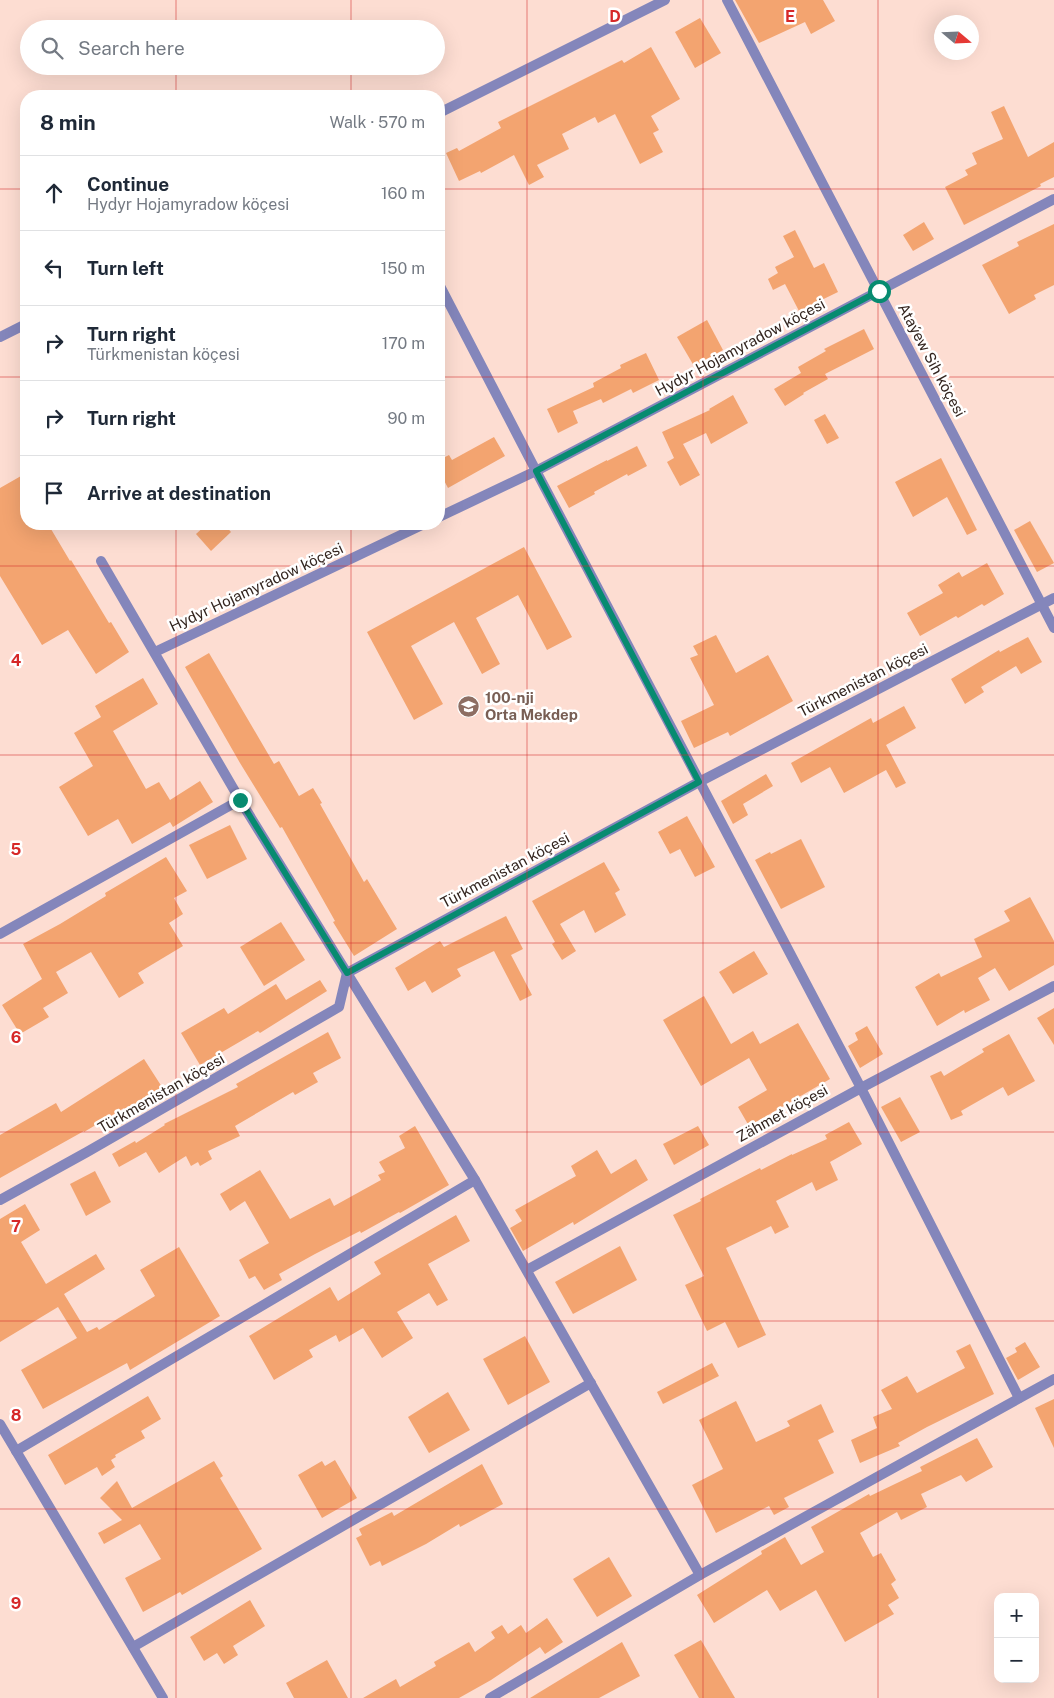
<!DOCTYPE html>
<html lang="en">
<head>
<meta charset="utf-8">
<style>
  body { margin:0; font-family:"Public Sans",sans-serif; background:#f6f6f7; color:#1f2937 }
  .controls { position:absolute; right:15px; bottom:15px; display:grid; overflow:hidden; border-radius:10px; box-shadow:0 5px 20px #0002 }
  .controls button { width:45px; height:45px; display:grid; place-items:center; padding:0; border:0; border-bottom:1px solid #e0e1e3; background:#fff; color:#1f2937; font:25px sans-serif }
  .compass { position:absolute; left:934px; top:15px; width:45px; height:45px; border-radius:50%; background:#fff; box-shadow:0 5px 20px #0002; rotate:109deg }
  .stop { position:absolute; width:15px; height:15px; margin:-11px; border:4px solid #078b70; border-radius:50%; background:#fff }
  .stop.end { background:#078b70; border-color:#fff; box-shadow:0 1px 5px #0008 }
  .list { margin:0; padding:0; list-style:none }
  h2 { display:flex; justify-content:space-between; align-items:center; height:65px; margin:0; padding:0 20px; font-size:21px }
  h2 small { font-size:16px; font-weight:400; color:#747a83 }
  .list li { display:grid; grid-template-columns:32px 1fr auto; gap:15px; align-items:center; box-sizing:border-box; height:75px; padding:0 20px; border-top:1px solid #e0e1e3 }
  .list b { display:block; font-size:19px; white-space:nowrap }
  .list p { margin:0; font-size:16px; white-space:nowrap; color:#747a83 }
  .list em { font-size:16px; font-style:normal; color:#747a83 }
  .icon { flex:none; width:28px; height:28px; fill:none; stroke:currentColor; stroke-width:2; stroke-linecap:round; stroke-linejoin:round }
  .map { position:relative; flex:none; width:1054px; height:1698px; overflow:hidden }
  .search { position:absolute; background:#fff; box-shadow:0 5px 20px #0002; left:20px; top:20px; width:425px; height:55px; display:flex; align-items:center; gap:12px; box-sizing:border-box; padding:0 18px; border-radius:28px; color:#747a83; font-size:19px }
  .panel { position:absolute; background:#fff; box-shadow:0 5px 20px #0002; left:20px; top:90px; width:425px; height:440px; border-radius:20px }
  .map>svg:first-child { display:block }
  .building { fill:#f3a470 }
  .lines { fill:none; stroke-linecap:round; stroke-linejoin:round }
  .minor { stroke:#8486bb; stroke-width:10 }
  .route { stroke:#078b70; stroke-width:6 }
  .grid { fill:none; stroke:#d62828; stroke-width:1; stroke-opacity:0.55 }
  .labels { text-anchor:middle; dominant-baseline:central; stroke-width:5; stroke-linejoin:round; paint-order:stroke }
  .street-label { font-size:15px; fill:#33251f; stroke:#fff }
  .education-label { font-size:15px; font-weight:bold; fill:#785e54; stroke:#fff; text-anchor:start }
  .grid-label { font-size:16px; text-anchor:middle; font-weight:bold; fill:#d62828; stroke:#fff; stroke-width:5; stroke-linejoin:round; paint-order:stroke }
</style>
</head>
<body>
<div class="map">
<svg width="1054" height="1698" viewBox="0 0 1054 1698">
  <rect width="100%" height="100%" fill="#fdddd2"/>
  <!-- building -->
  <g class="building">
    <polygon points="735,0 823,0 835,21 811,34 805,22 759,43"/>
    <polygon points="700,18 721,53 695,68 675,32"/>
    <polygon points="651,47 680,99 651,116 659,130 653,133 663,152 640,164 615,114 598,123 595,117 562,134 569,149 537,165 544,177 529,185 514,155 481,173 480,171 459,181 446,153 457,148 459,151 501,128 498,122 622,60 624,63"/>
    <polygon points="1004,106 1028,157 1054,142 1054,177 1040,184 1041,186 964,225 945,187 968,175 965,170 977,164 972,153 1003,139 991,112"/>
    <polygon points="924,222 934,239 913,251 903,235"/>
    <polygon points="1054,224 1054,285 1034,295 1036,299 1009,314 982,265 1019,246 1017,242"/>
    <polygon points="795,230 814,268 824,263 838,292 799,311 785,284 773,290 768,279 778,273 775,267 794,257 783,236"/>
    <polygon points="707,320 723,350 694,366 677,337"/>
    <polygon points="864,329 874,349 825,374 828,379 803,393 804,394 785,406 774,389 801,373 798,367 826,351 824,349"/>
    <polygon points="646,353 659,380 633,393 631,389 603,403 601,399 573,411 578,423 558,433 547,409 594,387 593,383 621,368 620,365"/>
    <polygon points="733,395 748,423 711,444 706,433 683,444 700,475 680,486 667,462 674,458 662,432 710,410 709,409"/>
    <polygon points="825,414 839,438 827,444 814,420"/>
    <polygon points="494,437 505,456 448,488 439,471 439,460 449,455 452,460"/>
    <polygon points="637,446 647,466 628,476 627,474 594,492 595,494 569,508 557,486 607,460 607,461"/>
    <polygon points="941,458 977,530 967,535 947,497 913,517 895,482"/>
    <polygon points="21,476 26,486 26,524 48,524 70,561 71,560 109,623 111,622 129,652 96,674 68,630 42,645 0,576 0,488"/>
    <polygon points="1030,521 1054,563 1037,572 1014,530"/>
    <polygon points="207,524 224,524 231,532 211,551 196,534"/>
    <polygon points="524,547 572,637 547,650 518,595 476,618 500,664 482,674 454,622 411,646 443,704 414,720 367,632"/>
    <polygon points="987,563 1004,594 984,606 982,604 958,618 956,616 920,636 907,613 943,593 938,585 959,572 962,577"/>
    <polygon points="716,635 736,673 768,655 793,701 730,736 728,732 694,748 681,721 714,705 690,658 698,655 693,646"/>
    <polygon points="1028,637 1042,662 1021,674 1016,666 981,687 984,692 965,704 951,679 999,650 1000,652"/>
    <polygon points="209,653 274,764 279,761 299,796 313,788 322,803 320,804 364,882 367,879 397,929 354,956 333,922 335,921 282,827 280,828 240,763 185,667"/>
    <polygon points="143,678 158,704 113,731 146,789 159,782 170,800 200,781 213,802 173,827 170,822 132,844 118,819 88,836 59,787 93,766 74,733 101,717 95,706"/>
    <polygon points="904,706 916,728 886,745 906,783 896,788 886,770 844,793 830,767 801,783 791,763 871,718 873,723"/>
    <polygon points="766,774 773,786 743,804 748,815 733,824 721,801"/>
    <polygon points="687,816 715,867 695,877 680,849 670,854 658,832"/>
    <polygon points="230,825 247,859 207,879 189,845"/>
    <polygon points="801,839 825,887 781,909 755,860 770,852 771,854"/>
    <polygon points="166,857 187,891 174,898 183,914 169,923 183,946 138,973 144,983 119,998 91,952 56,972 68,993 43,1008 49,1017 20,1034 2,1005 42,979 23,944 60,924 106,896 105,893"/>
    <polygon points="604,862 620,890 615,893 626,915 595,933 584,910 560,924 576,951 562,960 552,944 555,942 532,901"/>
    <polygon points="1030,897 1054,941 1054,965 1009,991 995,968 978,978 990,1000 965,1013 964,1010 937,1026 915,987 939,973 941,977 982,957 974,939 1010,921 1004,911"/>
    <polygon points="506,916 523,949 511,955 532,995 520,1001 494,951 457,969 461,976 432,993 425,981 408,991 395,968 440,941 444,947"/>
    <polygon points="281,922 305,960 264,986 240,947"/>
    <polygon points="754,951 768,974 733,994 719,972"/>
    <polygon points="320,980 327,991 260,1033 258,1031 200,1065 181,1033 224,1008 228,1014 276,984 286,1000"/>
    <polygon points="704,996 731,1044 753,1031 760,1044 798,1023 830,1079 749,1126 738,1107 767,1090 749,1058 701,1086 663,1020"/>
    <polygon points="1054,1008 1054,1045 1037,1018"/>
    <polygon points="867,1026 883,1054 860,1068 848,1046 858,1040 855,1033"/>
    <polygon points="328,1032 341,1058 313,1073 318,1082 295,1095 293,1092 235,1126 240,1136 208,1151 212,1159 200,1166 198,1162 191,1166 186,1156 159,1173 146,1152 119,1167 112,1154 135,1141 136,1143 165,1125 164,1124 238,1087 236,1084"/>
    <polygon points="1009,1034 1035,1081 1008,1096 1003,1087 961,1111 963,1115 951,1120 930,1076 941,1071 944,1076 984,1052 982,1049"/>
    <polygon points="144,1059 162,1087 125,1110 124,1108 84,1132 84,1131 0,1178 0,1135 56,1103 61,1112"/>
    <polygon points="900,1097 920,1132 901,1142 881,1107"/>
    <polygon points="849,1122 862,1144 830,1162 838,1180 816,1191 812,1182 776,1201 789,1227 775,1234 771,1226 726,1248 766,1335 738,1348 725,1322 707,1331 685,1285 704,1276 673,1215 701,1201 700,1199 760,1168 761,1170 792,1154 792,1155 827,1139 825,1135"/>
    <polygon points="415,1126 449,1185 400,1213 399,1212 361,1233 360,1231 315,1254 279,1274 282,1280 264,1290 255,1276 249,1279 239,1260 269,1243 245,1201 230,1211 220,1194 260,1170 290,1219 330,1198 334,1206 381,1180 378,1175 385,1172 379,1162 405,1148 399,1136"/>
    <polygon points="698,1126 709,1145 674,1165 663,1144"/>
    <polygon points="597,1150 611,1174 636,1159 648,1180 574,1225 573,1222 523,1251 510,1228 522,1221 515,1210 576,1176 571,1166"/>
    <polygon points="95,1171 111,1202 86,1216 70,1184"/>
    <polygon points="25,1204 40,1230 21,1242 46,1284 96,1254 105,1269 64,1294 87,1332 97,1327 99,1330 155,1296 140,1270 179,1247 220,1316 130,1370 127,1363 43,1409 21,1370 77,1338 58,1307 0,1342 0,1219"/>
    <polygon points="456,1215 470,1241 428,1264 448,1300 437,1306 429,1293 397,1312 413,1338 382,1358 363,1328 339,1342 336,1335 309,1350 313,1357 274,1380 249,1336 330,1287 338,1301 381,1274 374,1262"/>
    <polygon points="620,1246 637,1280 573,1314 555,1282"/>
    <polygon points="525,1336 550,1382 508,1405 483,1359"/>
    <polygon points="1025,1342 1040,1367 1018,1380 1006,1358 1017,1352 1015,1348"/>
    <polygon points="970,1344 994,1394 927,1427 898,1443 900,1446 860,1463 851,1440 877,1428 873,1417 892,1409 881,1390 907,1376 917,1393 965,1368 956,1351"/>
    <polygon points="712,1363 719,1376 663,1404 657,1392"/>
    <polygon points="448,1392 470,1430 429,1453 408,1417"/>
    <polygon points="148,1396 161,1419 141,1431 145,1438 115,1455 116,1457 111,1460 115,1467 102,1476 97,1467 65,1485 48,1455"/>
    <polygon points="1054,1399 1054,1448 1035,1408"/>
    <polygon points="736,1401 756,1442 790,1426 787,1421 821,1404 834,1432 818,1440 834,1473 784,1498 789,1507 774,1515 769,1506 716,1533 692,1485 723,1469 699,1420"/>
    <polygon points="977,1438 993,1467 966,1482 961,1475 921,1494 927,1507 901,1520 897,1512 860,1533 873,1557 881,1553 896,1580 891,1584 899,1598 888,1605 894,1614 845,1642 816,1590 780,1611 767,1590 714,1623 697,1595 762,1554 761,1551 785,1537 801,1565 824,1552 811,1527 869,1494 870,1496 922,1471 920,1467"/>
    <polygon points="335,1460 357,1498 322,1518 298,1475 322,1461 325,1466"/>
    <polygon points="214,1461 223,1476 220,1478 262,1549 182,1595 180,1592 143,1612 125,1578 161,1559 140,1524 104,1544 98,1533 122,1520 100,1498 117,1481 132,1508"/>
    <polygon points="482,1464 503,1504 460,1527 459,1524 426,1544 382,1566 380,1561 370,1566 356,1538 362,1535 359,1529 392,1512 394,1516"/>
    <polygon points="609,1557 632,1596 597,1617 573,1579"/>
    <polygon points="250,1600 265,1626 233,1646 238,1655 224,1664 217,1653 204,1661 190,1637"/>
    <polygon points="547,1618 563,1642 545,1654 540,1647 491,1680 459,1698 363,1698 396,1679 400,1687 436,1666 434,1662 469,1642 475,1652 495,1638 491,1632 502,1625 508,1634 521,1625 526,1633"/>
    <polygon points="701,1640 735,1698 699,1698 674,1655"/>
    <polygon points="622,1642 640,1676 599,1698 530,1698"/>
    <polygon points="327,1660 348,1698 294,1698 286,1683"/>
  </g>
  <g class="lines">
    <!-- minor -->
    <g class="minor">
      <polyline points="727,0 1054,628"/>
      <polyline points="439,113 665,0"/>
      <polyline points="439,284 534,467 861,1088 1019,1398"/>
      <polyline points="0,337 26,324"/>
      <polyline points="439,517 536,471 1054,199"/>
      <polyline points="101,561 240,800 475,1180 700,1575"/>
      <polyline points="155,652 424,524"/>
      <polyline points="0,934 240,800"/>
      <polyline points="0,1200 87,1152 339,1007 347,973 699,782 1054,598"/>
      <polyline points="527,1270 861,1088 1054,986"/>
      <polyline points="0,1424 163,1698"/>
      <polyline points="16,1451 475,1180"/>
      <polyline points="133,1647 591,1383"/>
      <polyline points="490,1698 700,1575 1054,1379"/>
    </g>
  </g>
  <g class="lines">
    <!-- route -->
    <polyline class="route" points="240,800 347,973 699,782 536,471 879,291"/>
  </g>
  <!-- grid -->
  <path class="grid" d="M176,0V29M351,0V29M527,0V1698M703,0V1698M878,0V1698M176,66V96M351,66V96M0,189H26M439,189H1054M0,377H26M439,377H1054M176,524V1698M351,524V1698M0,566H1054M0,755H1054M0,943H1054M0,1132H1054M0,1321H1054M0,1509H1054"/>
  <!-- icons -->
  <defs>
    <symbol id="school-disc" viewBox="-11 -11 22 22"><circle r="9.5" fill="#8d6e63" stroke="#fff"/><path d="M0-5L7-2L0 1L-7-2ZM-4 1L0 2.5L4 1V4Q0 6-4 4Z" fill="#fff"/></symbol>
  </defs>
  <g fill-rule="evenodd">
    <use href="#school-disc" x="456" y="694" width="25" height="25"/>
  </g>
  <g class="labels">
    <!-- street labels -->
    <g class="street-label">
      <text transform="translate(740 347) rotate(-28)">Hydyr Hojamyradow köçesi</text>
      <text transform="translate(932 360) rotate(62)">Ataýew Sih köçesi</text>
      <text transform="translate(256 587) rotate(-25)">Hydyr Hojamyradow köçesi</text>
      <text transform="translate(863 680) rotate(-27)">Türkmenistan köçesi</text>
      <text transform="translate(505 870) rotate(-28)">Türkmenistan köçesi</text>
      <text transform="translate(161 1093) rotate(-30)">Türkmenistan köçesi</text>
      <text transform="translate(782 1113) rotate(-29)">Zähmet köçesi</text>
    </g>
    <!-- education labels -->
    <g class="education-label">
      <text x="485" y="697">100-nji<tspan x="485" dy="17">Orta Mekdep</tspan></text>
    </g>
  </g>
  <g class="grid-label">
    <text x="615" y="22">D</text>
    <text x="790" y="22">E</text>
    <text x="16" y="666">4</text>
    <text x="16" y="855">5</text>
    <text x="16" y="1043">6</text>
    <text x="16" y="1232">7</text>
    <text x="16" y="1421">8</text>
    <text x="16" y="1609">9</text>
  </g>
</svg>
<div class="controls">
<button>+</button>
<button>−</button>
</div>
<svg class="compass" viewBox="-18 -18 36 36"><path d="M0-13l5 13h-10z" fill="#e53935"/><path d="M0 13l5-13h-10z" fill="#747a83"/></svg>
<div class="stop" style="left:879px;top:291px"></div>
<div class="stop end" style="left:240px;top:800px"></div>
<div class="search"><svg class="icon" aria-label="search" viewBox="0 0 24 24"><circle cx="10" cy="10" r="6"/><path d="M15 15l6 6"/></svg>Search here</div>
<section class="panel">
<h2>8 min<small>Walk · 570 m</small></h2>
<ul class="list">
<li><svg class="icon" aria-label="ahead" viewBox="0 0 24 24"><path d="M12 20V5M6 11l6-6 6 6"/></svg><div><b>Continue</b><p>Hydyr Hojamyradow köçesi</p></div><em>160 m</em></li>
<li><svg class="icon" aria-label="left" viewBox="0 0 24 24"><path d="M17 20v-9H6M10 6l-5 5 5 5"/></svg><div><b>Turn left</b></div><em>150 m</em></li>
<li><svg class="icon" aria-label="right" viewBox="0 0 24 24"><path d="M7 20v-9h11M14 6l5 5-5 5"/></svg><div><b>Turn right</b><p>Türkmenistan köçesi</p></div><em>170 m</em></li>
<li><svg class="icon" aria-label="right" viewBox="0 0 24 24"><path d="M7 20v-9h11M14 6l5 5-5 5"/></svg><div><b>Turn right</b></div><em>90 m</em></li>
<li><svg class="icon" aria-label="arrive" viewBox="0 0 24 24"><path d="M6 21V4h12l-3 4 3 4H6"/></svg><div><b>Arrive at destination</b></div></li>
</ul>
</section>
</div>
</body>
</html>
